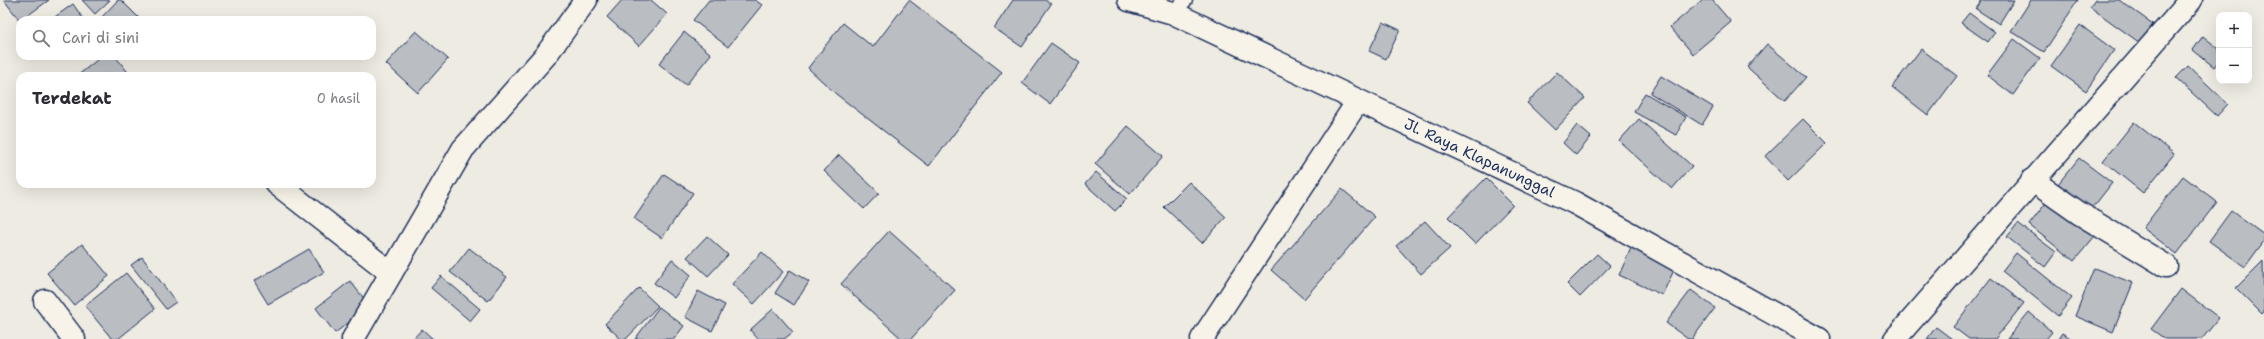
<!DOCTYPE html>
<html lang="id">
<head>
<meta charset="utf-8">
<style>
  body { margin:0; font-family:"Shantell Sans",sans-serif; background:#f2f2f3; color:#2b2b33 }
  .controls { position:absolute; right:12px; top:12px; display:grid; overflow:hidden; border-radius:8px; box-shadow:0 4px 16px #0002 }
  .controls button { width:36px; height:36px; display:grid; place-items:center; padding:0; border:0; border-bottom:1px solid #e1e1e2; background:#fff; color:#2b2b33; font:20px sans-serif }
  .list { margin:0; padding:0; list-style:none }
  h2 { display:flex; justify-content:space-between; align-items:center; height:52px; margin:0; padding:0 16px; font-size:17px }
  h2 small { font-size:13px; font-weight:400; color:#7c7c81 }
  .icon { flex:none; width:22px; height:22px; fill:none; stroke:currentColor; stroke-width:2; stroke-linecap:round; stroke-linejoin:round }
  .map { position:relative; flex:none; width:2264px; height:339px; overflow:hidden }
  .search { position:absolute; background:#fff; box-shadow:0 4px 16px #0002; left:16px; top:16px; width:360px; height:44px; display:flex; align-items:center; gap:10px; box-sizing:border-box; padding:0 14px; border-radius:12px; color:#7c7c81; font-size:15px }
  .panel { position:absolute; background:#fff; box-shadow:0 4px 16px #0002; left:16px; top:72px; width:360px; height:116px; border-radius:12px }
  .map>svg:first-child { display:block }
  .building { fill:#babdc2; stroke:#1b2f5e }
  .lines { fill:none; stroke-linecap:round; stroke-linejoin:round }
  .service-casing { stroke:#1b2f5e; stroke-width:17 }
  .minor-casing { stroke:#1b2f5e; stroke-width:25 }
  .tertiary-casing { stroke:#1b2f5e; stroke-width:25 }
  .service { stroke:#f7f3e8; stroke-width:14 }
  .minor { stroke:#f7f3e8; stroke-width:22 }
  .tertiary { stroke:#f7f3e8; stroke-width:22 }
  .labels { text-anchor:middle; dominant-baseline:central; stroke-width:3.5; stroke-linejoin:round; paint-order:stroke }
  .street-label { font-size:15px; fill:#1b2f5e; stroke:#f7f3e8 }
</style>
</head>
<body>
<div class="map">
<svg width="2264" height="339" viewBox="0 0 2264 339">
  <rect width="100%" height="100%" fill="#eeebe2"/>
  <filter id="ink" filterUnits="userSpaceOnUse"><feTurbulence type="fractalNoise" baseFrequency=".025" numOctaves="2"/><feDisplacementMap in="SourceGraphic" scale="8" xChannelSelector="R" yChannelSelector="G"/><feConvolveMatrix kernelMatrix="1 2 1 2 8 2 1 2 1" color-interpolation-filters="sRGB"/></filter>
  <g filter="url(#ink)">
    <!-- building -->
    <g class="building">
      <polygon points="4,0 49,0 20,21"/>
      <polygon points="82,0 110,0 95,14"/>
      <polygon points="118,0 121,0 139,18 136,20 99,20"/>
      <polygon points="622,0 651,0 667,14 639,46 607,17"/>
      <polygon points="709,0 755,0 762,5 728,47 693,20"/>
      <polygon points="909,0 1002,72 929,166 836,94 808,68 843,23 873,47"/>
      <polygon points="1013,0 1045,0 1051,4 1022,47 994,28"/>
      <polygon points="1702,0 1712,0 1731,22 1693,54 1670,27"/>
      <polygon points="1982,0 2014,0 1999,24 1976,9"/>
      <polygon points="2031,0 2078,0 2044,52 2011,31"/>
      <polygon points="2095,0 2119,0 2153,24 2140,43 2090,7"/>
      <polygon points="73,4 84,20 52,20 52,19"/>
      <polygon points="1969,13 1995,32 1988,42 1961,23"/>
      <polygon points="1383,22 1400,30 1386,59 1369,51"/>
      <polygon points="2080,25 2114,50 2086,91 2051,66"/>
      <polygon points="416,31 448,59 418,93 386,64"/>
      <polygon points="684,32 711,54 686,85 659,64"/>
      <polygon points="2203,36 2219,49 2219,61 2214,67 2193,50"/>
      <polygon points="2014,39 2040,58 2013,95 1987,75"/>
      <polygon points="1051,43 1080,63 1050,104 1022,83"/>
      <polygon points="1767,44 1806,77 1785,101 1747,67"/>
      <polygon points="1921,49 1957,76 1928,115 1892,87"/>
      <polygon points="102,56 115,56 131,76 77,76"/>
      <polygon points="2188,66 2228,104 2217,116 2176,78"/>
      <polygon points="1557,72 1585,98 1555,130 1527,103"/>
      <polygon points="1661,76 1713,107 1702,125 1650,93"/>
      <polygon points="1645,93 1686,117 1676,135 1634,112"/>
      <polygon points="1639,119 1692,166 1672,189 1619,141"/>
      <polygon points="1803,119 1827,143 1788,181 1765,156"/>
      <polygon points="2134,122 2174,154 2143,193 2103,161"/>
      <polygon points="1577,125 1591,137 1576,155 1563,143"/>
      <polygon points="1128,126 1163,156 1130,194 1095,164"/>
      <polygon points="839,155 879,193 864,209 824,171"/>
      <polygon points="2079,158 2112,183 2091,210 2058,184"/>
      <polygon points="1096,172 1127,199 1115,211 1085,184"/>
      <polygon points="664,174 693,193 662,238 634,219"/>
      <polygon points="2183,176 2217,202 2177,254 2143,228"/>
      <polygon points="1486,178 1513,205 1475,244 1448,217"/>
      <polygon points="1189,182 1226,217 1202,243 1164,207"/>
      <polygon points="1342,189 1375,217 1304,299 1271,270"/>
      <polygon points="2049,199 2095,236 2074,261 2029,225"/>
      <polygon points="2231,211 2264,235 2264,241 2245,267 2209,241"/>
      <polygon points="1425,221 1450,248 1421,274 1396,246"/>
      <polygon points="2018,223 2056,252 2045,267 2007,237"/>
      <polygon points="889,231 955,290 911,339 902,339 841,284"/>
      <polygon points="707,236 728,255 708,276 687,257"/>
      <polygon points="82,244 109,276 74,305 47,273"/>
      <polygon points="1632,246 1676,266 1662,295 1619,275"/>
      <polygon points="469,248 507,277 488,301 450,272"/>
      <polygon points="309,249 324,272 268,304 254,281"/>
      <polygon points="762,252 783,272 754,304 732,284"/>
      <polygon points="2016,253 2072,298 2058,316 2002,271"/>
      <polygon points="1597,254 1610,266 1580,297 1567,284"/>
      <polygon points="142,257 176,302 166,309 131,265"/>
      <polygon points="672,259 691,275 674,298 654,283"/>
      <polygon points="2263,261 2264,312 2262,314 2236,288"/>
      <polygon points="2094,268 2133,283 2113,332 2075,316"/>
      <polygon points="790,270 809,282 794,305 775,293"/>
      <polygon points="126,273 155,309 118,339 112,339 85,306"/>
      <polygon points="441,276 480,309 470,321 431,288"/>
      <polygon points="1991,278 2024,303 1995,339 1969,339 1953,327"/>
      <polygon points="350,281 370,306 335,333 316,308"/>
      <polygon points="639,288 658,306 626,339 621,339 605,324"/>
      <polygon points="2181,289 2219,318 2202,339 2165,339 2151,329"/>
      <polygon points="1691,290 1715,308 1692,339 1688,339 1666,323"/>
      <polygon points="698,291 725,305 712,331 685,317"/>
      <polygon points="659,307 684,326 674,339 635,339"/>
      <polygon points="773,309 793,332 784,339 758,339 750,330"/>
      <polygon points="2029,312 2052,332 2046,339 2007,339"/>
      <polygon points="1936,327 1952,339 1927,339"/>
      <polygon points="422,329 433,339 413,339"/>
      <polygon points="2062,333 2072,339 2058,339"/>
    </g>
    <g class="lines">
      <defs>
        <polyline id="service" points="1173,13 1185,0"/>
        <g id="minor">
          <polyline points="2032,180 2079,213 2166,266"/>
          <polyline points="277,184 391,273"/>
          <polyline points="45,301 74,339"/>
          <polyline points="353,339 463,149 546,55 586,0"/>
          <polyline points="1202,339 1358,101"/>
          <polyline points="1895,339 2191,0"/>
        </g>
        <g id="tertiary">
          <path id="s1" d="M1129,0L1173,13L1575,203L1819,339"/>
        </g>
      </defs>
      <!-- service casing -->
      <use href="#service" class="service-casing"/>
      <!-- minor casing -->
      <use href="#minor" class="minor-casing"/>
      <!-- tertiary casing -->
      <use href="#tertiary" class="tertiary-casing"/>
      <!-- service -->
      <use href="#service" class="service"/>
      <!-- minor -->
      <use href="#minor" class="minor"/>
      <!-- tertiary -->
      <use href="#tertiary" class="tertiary"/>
    </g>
  </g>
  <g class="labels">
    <!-- street labels -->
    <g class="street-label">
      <text stroke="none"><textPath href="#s1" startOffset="385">Jl. Raya Klapanunggal</textPath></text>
    </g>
  </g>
</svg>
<div class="controls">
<button>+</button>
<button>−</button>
</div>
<div class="search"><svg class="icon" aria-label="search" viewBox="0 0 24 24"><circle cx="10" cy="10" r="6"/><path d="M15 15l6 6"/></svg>Cari di sini</div>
<section class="panel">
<h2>Terdekat<small>0 hasil</small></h2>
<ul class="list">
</ul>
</section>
</div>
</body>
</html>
